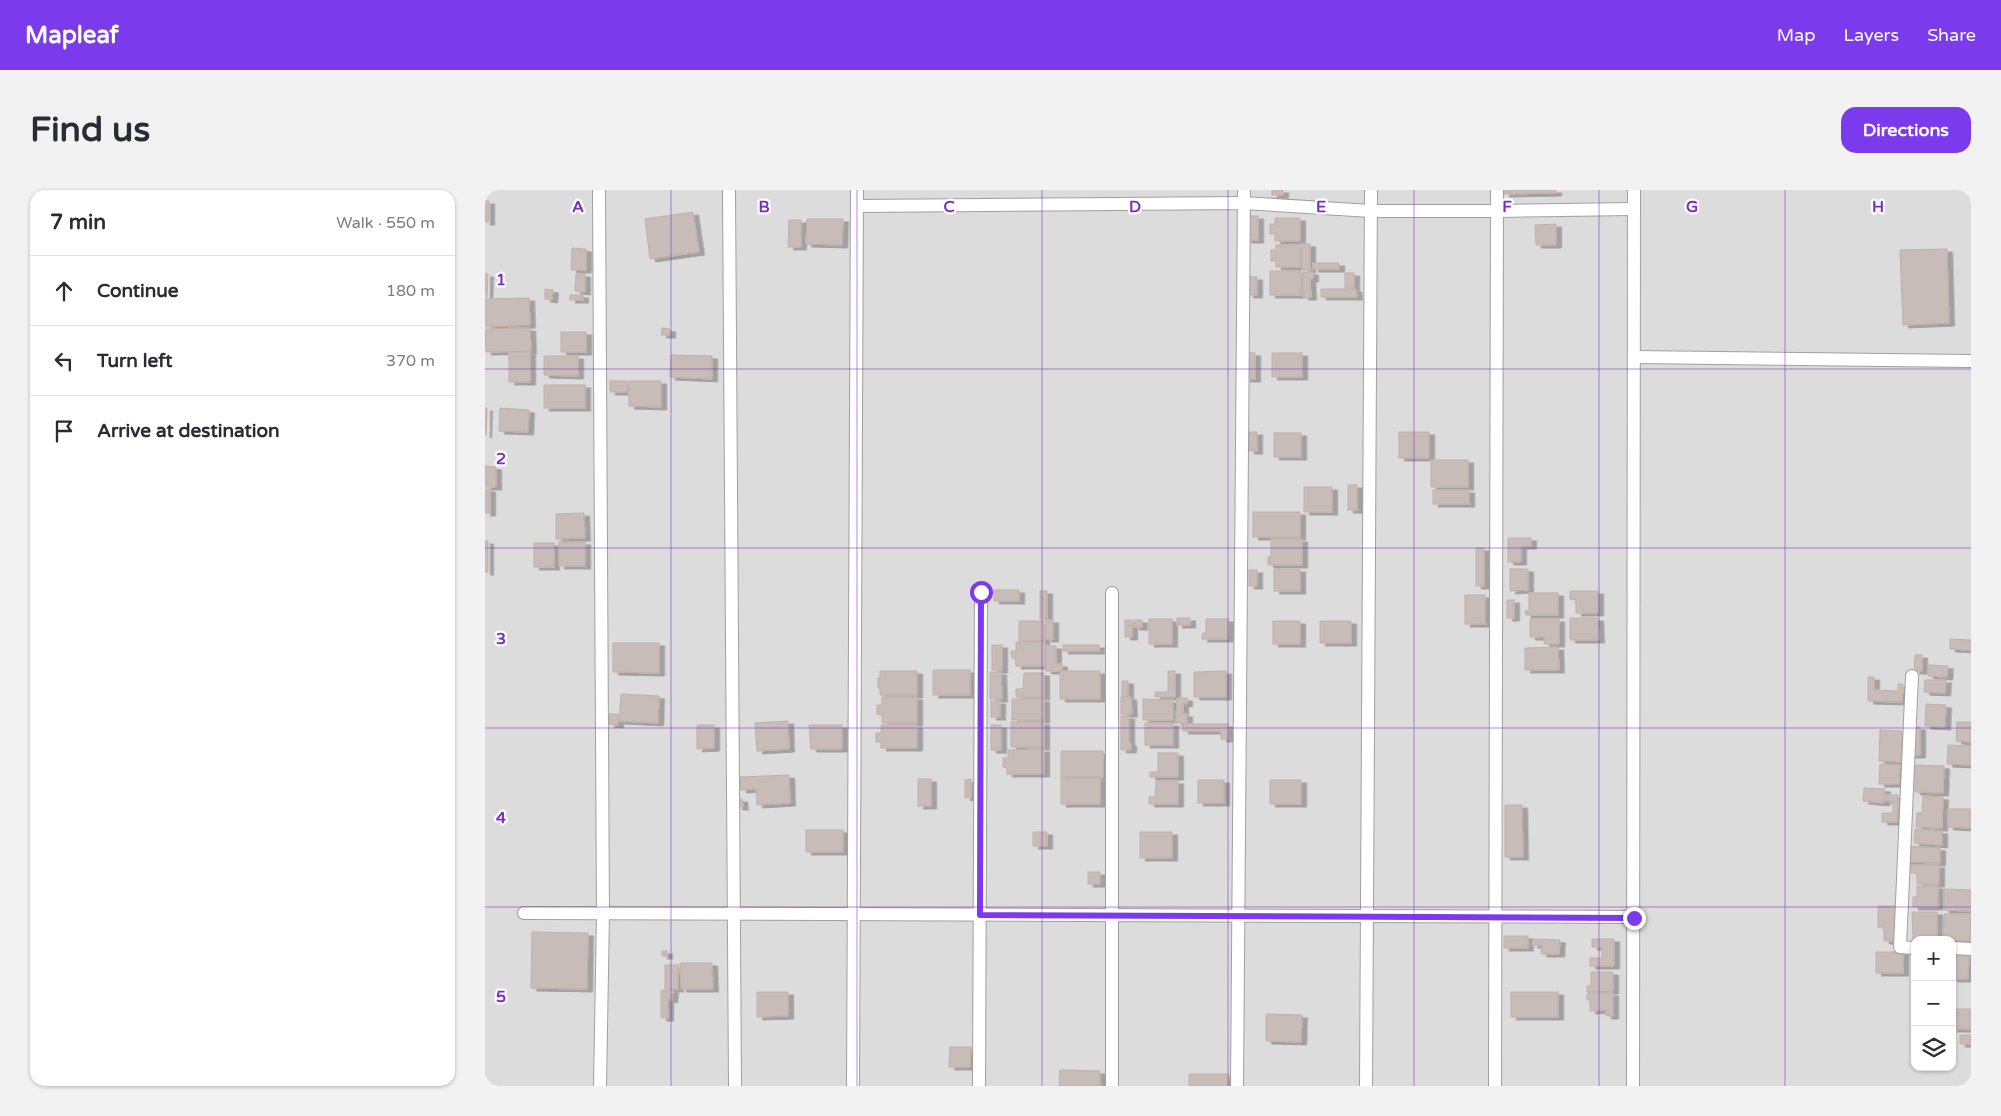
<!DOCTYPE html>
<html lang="en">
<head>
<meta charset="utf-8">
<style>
  body { margin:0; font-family:"Varela Round",sans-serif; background:#f2f2f3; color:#2b2b33 }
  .controls { position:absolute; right:15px; bottom:15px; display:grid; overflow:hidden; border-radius:10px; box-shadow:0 1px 4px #0004 }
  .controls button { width:45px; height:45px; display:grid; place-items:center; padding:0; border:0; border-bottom:1px solid #e1e1e2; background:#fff; color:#2b2b33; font:25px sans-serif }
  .stop { position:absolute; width:15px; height:15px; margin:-11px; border:4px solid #7c3aed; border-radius:50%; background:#fff }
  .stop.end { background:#7c3aed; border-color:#fff; box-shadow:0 1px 5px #0008 }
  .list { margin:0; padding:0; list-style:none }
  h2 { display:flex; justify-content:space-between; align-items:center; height:65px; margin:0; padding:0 20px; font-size:21px }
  h2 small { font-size:16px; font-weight:400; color:#7c7c81 }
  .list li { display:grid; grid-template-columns:32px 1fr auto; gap:15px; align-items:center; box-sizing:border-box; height:70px; padding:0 20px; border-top:1px solid #e1e1e2 }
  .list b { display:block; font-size:19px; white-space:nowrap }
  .list em { font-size:16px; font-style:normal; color:#7c7c81 }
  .icon { flex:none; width:28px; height:28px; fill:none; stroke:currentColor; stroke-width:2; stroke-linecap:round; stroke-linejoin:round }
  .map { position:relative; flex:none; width:1486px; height:896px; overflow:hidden; border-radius:15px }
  header { display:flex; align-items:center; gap:30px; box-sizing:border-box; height:70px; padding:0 25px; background:#7c3aed; color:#fff }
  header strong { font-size:24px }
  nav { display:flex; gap:28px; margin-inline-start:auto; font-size:18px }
  .intro { display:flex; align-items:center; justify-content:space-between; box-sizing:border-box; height:120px; padding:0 30px }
  h1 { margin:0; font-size:35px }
  .button { padding:12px 22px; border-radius:15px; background:#7c3aed; color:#fff; font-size:18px; font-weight:700 }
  main { display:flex; gap:30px; padding:0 30px }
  aside { flex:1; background:#fff; border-radius:15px; box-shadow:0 1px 4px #0004 }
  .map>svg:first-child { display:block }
  .residential { fill:#dddcdc; fill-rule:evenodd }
  .building { fill:#c8bcb9; stroke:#c2afa8; filter:url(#shadow) }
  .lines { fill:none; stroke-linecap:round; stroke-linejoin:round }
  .minor-casing { stroke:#a0a0a0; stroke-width:14 }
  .minor { stroke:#fff; stroke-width:12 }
  .route { stroke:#7c3aed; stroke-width:6 }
  .grid { fill:none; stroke:#7b2cbf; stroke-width:1; stroke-opacity:0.55 }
  .grid-label { font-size:16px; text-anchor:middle; font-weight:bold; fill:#7b2cbf; stroke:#fff; stroke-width:4.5; stroke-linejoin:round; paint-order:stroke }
</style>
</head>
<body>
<header>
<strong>Mapleaf</strong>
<nav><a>Map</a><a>Layers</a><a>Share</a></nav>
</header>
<div class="intro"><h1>Find us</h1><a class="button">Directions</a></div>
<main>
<aside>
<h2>7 min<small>Walk · 550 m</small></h2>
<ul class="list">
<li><svg class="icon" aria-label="ahead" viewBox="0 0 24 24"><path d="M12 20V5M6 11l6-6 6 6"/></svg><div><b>Continue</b></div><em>180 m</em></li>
<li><svg class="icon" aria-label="left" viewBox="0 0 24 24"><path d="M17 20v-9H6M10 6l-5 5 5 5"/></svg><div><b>Turn left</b></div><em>370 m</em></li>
<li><svg class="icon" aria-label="arrive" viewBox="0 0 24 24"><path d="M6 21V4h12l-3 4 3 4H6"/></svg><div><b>Arrive at destination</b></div></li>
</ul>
</aside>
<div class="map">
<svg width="1486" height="896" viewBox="0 0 1486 896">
  <defs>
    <filter id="shadow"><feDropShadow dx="5.5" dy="3" stdDeviation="0" flood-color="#0004"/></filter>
  </defs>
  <rect width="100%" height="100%" fill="#f0ebe6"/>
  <!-- residential -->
  <path class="residential" d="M0,0H1486V896H0ZM1430,750H1467V877H1430Z"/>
  <!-- building -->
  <g class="building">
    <rect x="787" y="0" width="11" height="5"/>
    <polygon points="1019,0 1071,0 1071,3 1019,4"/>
    <rect x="0" y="11" width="4" height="21"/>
    <polygon points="208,22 214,62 165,69 160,29"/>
    <rect x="761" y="26" width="12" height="24"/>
    <polygon points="790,28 815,28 815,51 790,51 790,44 785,44 785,34 790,34"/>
    <polygon points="322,29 358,29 357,55 321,54"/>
    <polygon points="304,30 316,30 316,57 303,57"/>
    <polygon points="1071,34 1071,55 1051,55 1050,35"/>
    <rect x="817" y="54" width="8" height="26"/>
    <polygon points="791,55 815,55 815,77 791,77 791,71 786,71 786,60 791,60"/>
    <polygon points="87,58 101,59 101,80 86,80"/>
    <polygon points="1462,59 1464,133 1418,135 1415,60"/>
    <rect x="828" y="73" width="26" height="6"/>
    <rect x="785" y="81" width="31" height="24"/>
    <polygon points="818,82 828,82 828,89 825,89 826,107 818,107"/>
    <rect x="860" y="83" width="9" height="15"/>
    <polygon points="0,84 3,84 2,107 0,107"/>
    <polygon points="91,84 100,84 100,102 90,101"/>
    <polygon points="764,87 772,87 772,105 763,105"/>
    <polygon points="60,99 68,100 67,110 60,109"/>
    <polygon points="836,99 871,99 872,107 836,107"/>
    <rect x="85" y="105" width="13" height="5"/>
    <polygon points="44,108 45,135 0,137 0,109"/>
    <polygon points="45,138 46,161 1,162 0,139"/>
    <polygon points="177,138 185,139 185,145 176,145"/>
    <rect x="76" y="142" width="25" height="20"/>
    <rect x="24" y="162" width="21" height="30"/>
    <rect x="760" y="163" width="10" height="26"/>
    <rect x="787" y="163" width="30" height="24"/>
    <polygon points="186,165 227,166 227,189 185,187"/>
    <polygon points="59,166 93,166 93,186 59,185"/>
    <rect x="125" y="191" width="17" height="11"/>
    <polygon points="144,191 176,191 176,217 144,216"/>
    <rect x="59" y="195" width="41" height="23"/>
    <polygon points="0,218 2,218 1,245 0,245"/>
    <polygon points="15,218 44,220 43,242 14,241"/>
    <rect x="764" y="242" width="8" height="19"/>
    <rect x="914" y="242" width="30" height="26"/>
    <rect x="789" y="243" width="27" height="24"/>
    <rect x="946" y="270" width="37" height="27"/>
    <polygon points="0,276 11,277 11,297 0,297"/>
    <rect x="863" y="295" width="9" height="25"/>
    <rect x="819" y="297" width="28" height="25"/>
    <rect x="0" y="299" width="5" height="24"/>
    <rect x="948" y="300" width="36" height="14"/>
    <rect x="768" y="322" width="47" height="25"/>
    <polygon points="99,323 100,348 71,349 71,324"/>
    <polygon points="1023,348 1046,348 1046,356 1036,356 1036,372 1023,372"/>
    <polygon points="786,349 817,349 817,375 783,375 783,367 786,367"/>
    <rect x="0" y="351" width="3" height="31"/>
    <rect x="74" y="352" width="26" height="24"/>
    <rect x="49" y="353" width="20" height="24"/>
    <rect x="991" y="358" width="8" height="38"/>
    <rect x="789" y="379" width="26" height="22"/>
    <polygon points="1025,379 1043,379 1043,400 1025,401"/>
    <rect x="764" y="380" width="8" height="16"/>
    <rect x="509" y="400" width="25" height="11"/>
    <rect x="555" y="401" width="7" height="28"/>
    <polygon points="1085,401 1113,401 1113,423 1091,423 1091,409 1085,410"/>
    <polygon points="1044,403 1073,403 1073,425 1041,425 1040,421 1044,420"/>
    <rect x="980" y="405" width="20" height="29"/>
    <rect x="1022" y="410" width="7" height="18"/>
    <rect x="692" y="428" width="13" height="7"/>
    <polygon points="1085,428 1113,428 1114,450 1085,450"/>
    <rect x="664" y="429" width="23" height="25"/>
    <polygon points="721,429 743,429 743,449 717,449 718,443 721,443"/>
    <polygon points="1045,429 1074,429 1074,454 1059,454 1059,447 1045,447"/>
    <rect x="561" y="430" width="7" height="19"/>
    <rect x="640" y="430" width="7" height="17"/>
    <rect x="649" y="430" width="8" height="7"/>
    <rect x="534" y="431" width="25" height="20"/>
    <rect x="788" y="431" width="27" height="23"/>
    <rect x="835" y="431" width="31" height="22"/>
    <polygon points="1465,449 1486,450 1486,460 1465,459"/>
    <polygon points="531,452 560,452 560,476 531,476 530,468 527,468 526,461 531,461"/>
    <polygon points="128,453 174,453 174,483 128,482"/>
    <rect x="507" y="455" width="10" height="25"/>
    <rect x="578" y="455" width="36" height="6"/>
    <polygon points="561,456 571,456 571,474 577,474 577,481 561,481"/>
    <polygon points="1073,457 1074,480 1040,480 1040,458"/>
    <polygon points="1430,465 1437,465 1437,481 1429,481"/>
    <polygon points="1443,475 1463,476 1462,487 1443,486"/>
    <rect x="448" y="480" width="37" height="25"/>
    <polygon points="395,481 432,481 432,505 395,505 395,498 393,498 393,488 395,488"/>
    <rect x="575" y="481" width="40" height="28"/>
    <polygon points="683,481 690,481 690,507 670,507 670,502 683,502"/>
    <polygon points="741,481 741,507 709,507 709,482"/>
    <polygon points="505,482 516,482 517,509 505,509"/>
    <polygon points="539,483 559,483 559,507 531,507 531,499 538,499"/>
    <polygon points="1383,487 1389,487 1389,500 1413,501 1413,494 1418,494 1417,512 1383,511"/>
    <polygon points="1440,490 1461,490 1460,503 1439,502"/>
    <polygon points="637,491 643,491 643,506 637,507"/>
    <polygon points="136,504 174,506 173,533 134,531"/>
    <polygon points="397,507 432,507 432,533 397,533 397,525 392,524 392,515 397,515"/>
    <polygon points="636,507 646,507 647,524 636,524"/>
    <polygon points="692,508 702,508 702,514 698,513 698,524 702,524 702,533 691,533"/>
    <rect x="527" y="509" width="32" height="21"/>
    <polygon points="658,509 688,510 688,530 658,530"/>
    <rect x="506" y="511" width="9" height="16"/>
    <polygon points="1441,514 1461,515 1460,537 1440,536"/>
    <polygon points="124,524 133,524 133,535 124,534"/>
    <polygon points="636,526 644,526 644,553 646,553 646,560 636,560"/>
    <polygon points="303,531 304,559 272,561 270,533"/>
    <rect x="526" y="532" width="33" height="25"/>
    <polygon points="1472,532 1486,532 1486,552 1471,551"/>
    <rect x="660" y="533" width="28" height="22"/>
    <polygon points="698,534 743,534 743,549 736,549 736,541 698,541"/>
    <polygon points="212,535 229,535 229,558 212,559"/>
    <polygon points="324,535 357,535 357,559 326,559"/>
    <polygon points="396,535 432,535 432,558 396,558 396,552 391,552 391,543 396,543"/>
    <rect x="506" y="535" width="10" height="25"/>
    <polygon points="1426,537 1435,537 1435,565 1425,565"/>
    <polygon points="1395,540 1417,541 1416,572 1394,571"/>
    <polygon points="1463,555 1486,556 1486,575 1462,574"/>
    <polygon points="559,559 559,584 522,584 522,578 518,577 518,568 523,568 523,560"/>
    <rect x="576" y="561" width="42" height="26"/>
    <polygon points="673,563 693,563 693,587 665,587 665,582 673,582"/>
    <polygon points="1395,574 1415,575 1414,594 1394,594"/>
    <polygon points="1427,575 1459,576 1458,603 1430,602 1430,585 1427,584"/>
    <polygon points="304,585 305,613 272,615 271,599 256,600 255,587"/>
    <rect x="576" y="588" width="39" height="26"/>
    <rect x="433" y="589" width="13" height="27"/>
    <polygon points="486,589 486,607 480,608 480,590"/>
    <rect x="713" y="590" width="26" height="23"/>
    <rect x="785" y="590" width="31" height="24"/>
    <polygon points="671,591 693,591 693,614 664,614 664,607 670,607"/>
    <polygon points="1379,598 1400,599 1399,613 1378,611"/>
    <polygon points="1401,605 1413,605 1412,632 1397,632 1397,623 1408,623 1408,611 1401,611"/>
    <polygon points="1438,606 1458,607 1457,638 1431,637 1432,623 1437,623"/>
    <polygon points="251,609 257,609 258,617 252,617"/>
    <polygon points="1020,615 1037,615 1038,667 1020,667"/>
    <polygon points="1463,619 1486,619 1486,638 1463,637"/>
    <polygon points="1430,639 1457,641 1457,655 1429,653"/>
    <rect x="321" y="640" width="37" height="22"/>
    <rect x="548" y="642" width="14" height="14"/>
    <rect x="655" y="642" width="32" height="26"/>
    <polygon points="1421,656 1455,658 1455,673 1420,672"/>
    <polygon points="1426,675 1454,675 1454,694 1432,694 1432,683 1426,683"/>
    <rect x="603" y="682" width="12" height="12"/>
    <polygon points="1432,696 1453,696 1453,717 1428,717 1428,707 1432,707"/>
    <polygon points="1459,699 1486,700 1486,721 1459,720"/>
    <polygon points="1393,716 1410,716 1410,751 1399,751 1399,737 1393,737"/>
    <polygon points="1427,722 1452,722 1452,750 1428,750"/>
    <polygon points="1459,724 1486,724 1485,751 1458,750"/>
    <polygon points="47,742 103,743 102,799 46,798"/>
    <rect x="1019" y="746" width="24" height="12"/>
    <polygon points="1048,749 1075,750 1074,764 1056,764 1057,755 1047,755"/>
    <polygon points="1107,749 1129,749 1129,776 1105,776 1105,768 1117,768 1117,757 1107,757"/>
    <rect x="177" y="761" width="5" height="5"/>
    <rect x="1391" y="762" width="27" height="21"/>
    <polygon points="1467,764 1484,764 1483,789 1467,789"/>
    <polygon points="195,773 227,773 228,799 196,799"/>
    <rect x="180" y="775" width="13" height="24"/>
    <polygon points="1106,782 1128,782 1128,801 1102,802 1102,796 1106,796"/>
    <polygon points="176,800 188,800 187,810 183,809 183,828 176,828"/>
    <polygon points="272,802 303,802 303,826 272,827"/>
    <rect x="1026" y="802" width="47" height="25"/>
    <polygon points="1102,803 1128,803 1128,826 1121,826 1121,820 1105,821 1105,810 1102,810"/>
    <rect x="1467" y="819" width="19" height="20"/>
    <polygon points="781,824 817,825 816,852 781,851"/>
    <rect x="1475" y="845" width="11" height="9"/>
    <polygon points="465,857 486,857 485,877 464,877"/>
    <polygon points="575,880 615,881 615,896 574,896"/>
    <polygon points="704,884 744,884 743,896 704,896"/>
  </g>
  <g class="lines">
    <defs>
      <g id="minor">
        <polyline points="114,0 118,724 115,896"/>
        <polyline points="244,0 250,896"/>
        <polyline points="372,16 759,13 886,21 1013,21 1149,19"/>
        <polyline points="1149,167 1486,171"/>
        <polyline points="1427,486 1415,757 1430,758"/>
        <polyline points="39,723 1149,727"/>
        <polyline points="1467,758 1486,759"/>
        <polyline points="368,896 372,0"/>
        <polyline points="494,896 496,402"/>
        <polyline points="627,896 627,403"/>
        <polyline points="752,896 759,0"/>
        <polyline points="881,896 886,0"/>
        <polyline points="1010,896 1012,0"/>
        <polyline points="1148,896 1149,0"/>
      </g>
    </defs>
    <!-- minor casing -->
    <use href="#minor" class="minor-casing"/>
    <!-- minor -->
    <use href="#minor" class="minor"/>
  </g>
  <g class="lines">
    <!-- route -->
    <polyline class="route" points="496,402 495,725 1149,728"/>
  </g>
  <!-- grid -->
  <path class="grid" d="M186,0V896M372,0V896M557,0V896M743,0V896M929,0V896M1114,0V896M1300,0V896M0,179H1486M0,358H1486M0,538H1486M0,717H1486"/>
  <g class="grid-label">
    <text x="93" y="22">A</text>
    <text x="279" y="22">B</text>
    <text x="464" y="22">C</text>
    <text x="650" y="22">D</text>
    <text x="836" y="22">E</text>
    <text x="1022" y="22">F</text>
    <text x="1207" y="22">G</text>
    <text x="1393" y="22">H</text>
    <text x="16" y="95">1</text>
    <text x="16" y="274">2</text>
    <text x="16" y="454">3</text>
    <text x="16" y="633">4</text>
    <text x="16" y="812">5</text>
  </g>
</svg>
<div class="controls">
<button>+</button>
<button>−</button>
<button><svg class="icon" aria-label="layers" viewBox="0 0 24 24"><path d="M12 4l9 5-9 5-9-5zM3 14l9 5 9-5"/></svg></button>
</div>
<div class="stop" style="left:496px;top:402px"></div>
<div class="stop end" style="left:1149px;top:728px"></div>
</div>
</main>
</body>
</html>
